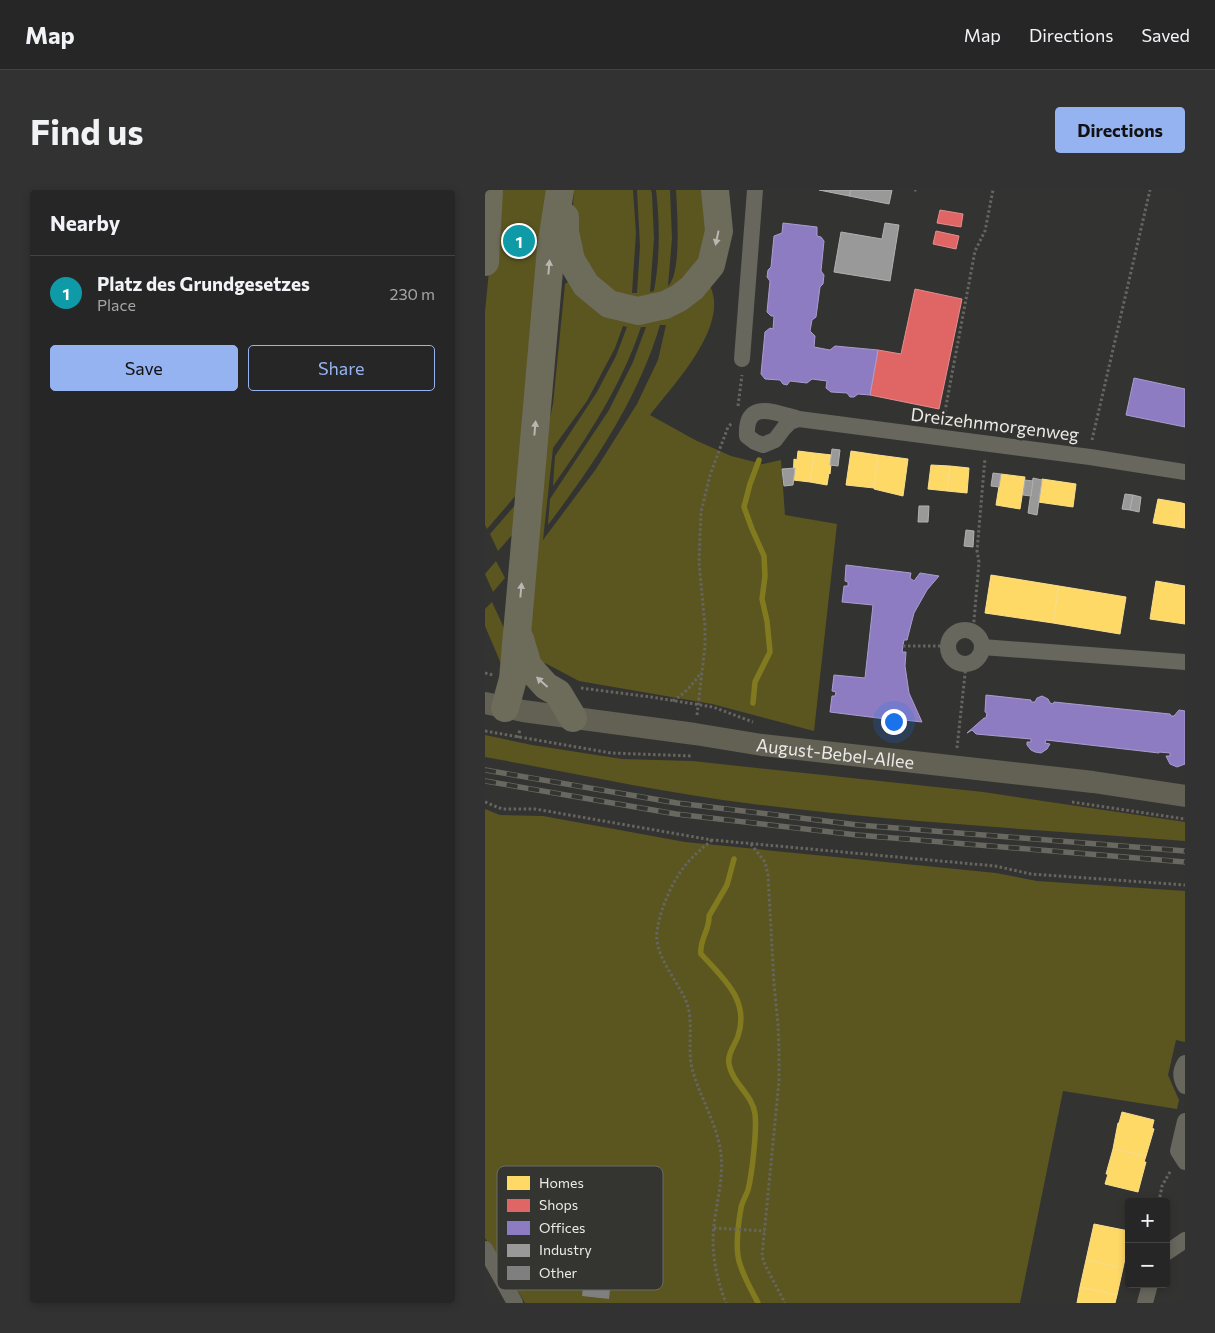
<!DOCTYPE html>
<html lang="en">
<head>
<meta charset="utf-8">
<style>
  body { margin:0; font-family:Commissioner,sans-serif; background:#323232; color:#f1f3f6 }
  .controls { position:absolute; right:15px; bottom:15px; display:grid; overflow:hidden; border-radius:5px; box-shadow:0 2px 8px #0003 }
  .controls button { width:45px; height:45px; display:grid; place-items:center; padding:0; border:0; border-bottom:1px solid #424343; background:#262626; color:#f1f3f6; font:25px sans-serif }
  .you { position:absolute; left:408px; top:531px; width:18px; height:18px; margin:-12px; border:4px solid #fff; border-radius:50%; background:#1a73e8; box-shadow:0 0 0 8px #1a73e833 }
  .badge { display:grid; place-items:center; width:32px; height:32px; border-radius:50%; background:#95b2f1; color:#fff; font-size:16px; font-weight:700 }
  .pin { position:absolute; translate:-50% -50%; border:2px solid #fff; box-shadow:0 1px 5px #0006 }
  .list { margin:0; padding:0; list-style:none }
  h2 { display:flex; justify-content:space-between; align-items:center; height:65px; margin:0; padding:0 20px; font-size:21px }
  h2 small { font-size:16px; font-weight:400; color:#a4a5a7 }
  .list li { display:grid; grid-template-columns:32px 1fr auto; gap:15px; align-items:center; box-sizing:border-box; height:75px; padding:0 20px; border-top:1px solid #424343 }
  .list b { display:block; font-size:19px; white-space:nowrap }
  .list p { margin:0; font-size:16px; white-space:nowrap; color:#a4a5a7 }
  .list em { font-size:16px; font-style:normal; color:#a4a5a7 }
  .actions { display:flex; gap:10px; padding:15px 20px }
  .actions a { flex:1; padding:11px 0; border:1px solid #95b2f1; border-radius:5px; text-align:center; font-size:18px; color:#95b2f1 }
  .actions .main { background:#95b2f1; color:#111 }
  .map { position:relative; flex:none; width:700px; height:1113px; overflow:hidden; border-radius:5px }
  header { display:flex; align-items:center; gap:30px; box-sizing:border-box; height:70px; padding:0 25px; background:#262626; border-bottom:1px solid #424343 }
  header strong { font-size:24px }
  nav { display:flex; gap:28px; margin-inline-start:auto; font-size:18px }
  .intro { display:flex; align-items:center; justify-content:space-between; box-sizing:border-box; height:120px; padding:0 30px }
  h1 { margin:0; font-size:35px }
  .button { padding:12px 22px; border-radius:5px; background:#95b2f1; color:#111; font-size:18px; font-weight:700 }
  main { display:flex; gap:30px; padding:0 30px }
  aside { flex:1; background:#262626; border-radius:5px; box-shadow:0 2px 8px #0003 }
  .map>svg:first-child { display:block }
  .green { fill:#5b5620; fill-rule:evenodd }
  .homes { fill:#ffd966; stroke:#f9de8d }
  .shops { fill:#e06666; stroke:#e38e8d }
  .offices { fill:#8e7cc3; stroke:#aa9dce }
  .industry { fill:#999; stroke:#b2b1b1 }
  .lines { fill:none; stroke-linecap:round; stroke-linejoin:round }
  .stream { stroke:#827a1f; stroke-width:5.5 }
  .building { fill:#7f7f7f }
  .path { stroke:#66655e; stroke-width:3; stroke-dasharray:2.5 2.5; stroke-linecap:butt }
  .minor { stroke:#68675e; stroke-width:16 }
  .secondary { stroke:#626153; stroke-width:22 }
  .motorway { stroke:#6d6b5a; stroke-width:28 }
  .rail-casing { stroke:#686861; stroke-width:5.5 }
  .rail { stroke:#343431; stroke-width:4; stroke-dasharray:11; stroke-linecap:butt }
  .oneway { fill:#b9b7b0 }
  .labels { text-anchor:middle; dominant-baseline:central; stroke-width:5; stroke-linejoin:round; paint-order:stroke }
  .street-label { font-size:18px; fill:#ebeae9; stroke:#343431 }
  .key { fill:#343431; stroke:#6b6b68; stroke-width:1 }
  .key-label { font-size:14px; fill:#ebeae9 }
</style>
</head>
<body>
<header>
<strong>Map</strong>
<nav><a>Map</a><a>Directions</a><a>Saved</a></nav>
</header>
<div class="intro"><h1>Find us</h1><a class="button">Directions</a></div>
<main>
<aside>
<h2>Nearby<small></small></h2>
<ul class="list">
<li><span class="badge" style="background:#0f9aa8">1</span><div><b>Platz des Grundgesetzes</b><p>Place</p></div><em>230 m</em></li>
</ul>
<div class="actions"><a class="main">Save</a><a>Share</a></div>
</aside>
<div class="map">
<svg width="700" height="1113" viewBox="0 0 700 1113">
  <rect width="100%" height="100%" fill="#333332"/>
  <!-- green -->
  <g class="green">
    <polygon points="12,0 65,0 38,297 2,339 0,335 0,122"/>
    <path d="M89,0H148L151,43L147,103H152L155,56L152,0H166L167,4L169,49L165,102L169,101C175,68 175,34 171,0H185L187,48L183,96C197,84 192,19 191,0H217L221,39L210,84L158,112L110,95L87,32Z"/>
    <path d="M84,91L120,120L225,96C245,136 188,195 165,225L210,250L246,266L278,274L296,270L300,325L352,334L329,541L227,514L94,491L60,473L53,478L42,453L59,255L68,214L80,94ZM175,135H181L173,170L152,214L111,279L58,350L68,258L102,211L130,158L138,136L142,137L131,166L112,202L70,266L68,296C104,245 136,196 156,137H161L148,172L124,220L65,309L63,335C109,274 153,209 175,135Z"/>
    <polygon points="38,306 34,337 13,361 5,344"/>
    <polygon points="11,371 20,388 8,402 0,384"/>
    <polygon points="7,412 24,449 20,483 0,436 0,419"/>
    <path d="M0,545L47,555L137,569L207,571L498,602L700,632V651C556,640 411,632 268,614C178,603 89,583 0,567Z"/>
    <polygon points="0,619 15,625 58,626 200,652 511,683 552,691 700,701 700,852 691,850 683,885 694,910 692,919 578,901 535,1113 40,1113 0,1048"/>
  </g>
  <!-- homes -->
  <g class="homes">
    <polygon points="313,261 329,263 325,292 308,290 309,269 312,270"/>
    <polygon points="366,261 393,265 389,298 361,295"/>
    <polygon points="329,263 347,265 345,284 344,283 342,295 325,292"/>
    <polygon points="393,265 423,269 418,306 389,299"/>
    <polygon points="446,275 465,276 462,301 443,299"/>
    <polygon points="465,276 484,278 482,303 462,301"/>
    <polygon points="516,284 540,287 535,319 511,315"/>
    <polygon points="557,289 591,294 588,317 553,312"/>
    <polygon points="673,309 697,313 693,337 668,333"/>
    <polygon points="697,313 700,314 700,338 693,337"/>
    <polygon points="506,385 574,396 568,433 500,423"/>
    <polygon points="671,391 700,396 700,434 665,429"/>
    <polygon points="574,396 641,407 635,444 568,433"/>
    <polygon points="637,922 669,930 667,938 669,939 661,966 628,959 633,933 634,933"/>
    <polygon points="628,959 661,966 659,972 661,972 653,1002 620,994 623,984 621,984"/>
    <polygon points="609,1034 644,1041 644,1050 638,1078 601,1070"/>
    <polygon points="601,1070 638,1078 632,1105 595,1097"/>
    <polygon points="595,1097 632,1105 630,1113 592,1113"/>
  </g>
  <!-- shops -->
  <g class="shops">
    <polygon points="455,20 478,24 476,37 452,33"/>
    <polygon points="451,41 474,46 471,59 448,54"/>
    <polygon points="430,99 477,109 454,219 385,205 393,160 416,164"/>
  </g>
  <!-- offices -->
  <g class="offices">
    <polygon points="298,33 332,37 332,46 336,47 339,51 336,81 339,85 338,94 335,97 331,127 327,130 325,141 330,146 329,157 345,160 350,156 393,160 385,205 373,204 369,207 365,207 362,203 346,202 341,198 342,191 327,189 322,193 305,191 302,195 298,194 295,190 280,189 276,184 280,142 285,138 288,139 289,126 286,126 282,122 285,91 282,87 283,80 286,77 289,46 297,43"/>
    <polygon points="649,188 700,199 700,237 641,225"/>
    <polygon points="361,375 426,383 425,388 429,391 435,383 454,386 442,400 429,423 422,450 419,450 417,462 421,462 420,476 424,503 437,532 419,530 414,522 410,523 409,530 345,522 347,506 350,506 351,502 347,501 349,485 380,488 388,415 357,412 359,396 363,396 363,392 360,391"/>
    <polygon points="501,505 546,510 546,512 550,512 552,508 557,506 563,509 565,513 568,514 569,512 685,524 686,526 689,526 694,520 700,521 700,574 692,577 685,574 681,566 685,566 685,563 674,562 674,563 561,550 560,553 565,554 562,559 556,563 550,562 546,560 542,555 542,552 546,552 546,549 491,544 487,540 482,543 499,528 501,528 502,523 500,522"/>
  </g>
  <!-- industry -->
  <g class="industry">
    <polygon points="334,0 366,0 364,6"/>
    <polygon points="366,0 407,0 404,14 364,6"/>
    <polygon points="400,33 414,35 405,91 349,82 356,42 397,49"/>
    <polygon points="347,259 355,260 353,276 345,275"/>
    <polygon points="310,278 308,295 299,296 297,279"/>
    <polygon points="508,283 516,284 514,297 506,296"/>
    <polygon points="548,288 557,290 552,325 543,323"/>
    <polygon points="540,290 548,291 546,306 538,305"/>
    <polygon points="640,304 648,305 645,320 637,319"/>
    <polygon points="648,305 656,307 654,322 645,320"/>
    <polygon points="434,316 444,316 443,332 433,332"/>
    <polygon points="481,340 489,341 488,357 479,356"/>
  </g>
  <g class="lines">
    <!-- stream -->
    <g class="stream">
      <polyline points="268,513 270,492 285,462 282,431 277,409 280,386 279,366 267,339 259,317 265,294 274,270"/>
      <path d="M249,669L242,695L224,726C225,740 214,750 216,764C238,788 265,810 253,846C250,855 242,864 244,874C247,893 268,905 270,924C272,941 267,984 263,1000C261,1006 257,1012 256,1018C253,1035 250,1055 254,1071C258,1086 266,1099 273,1113"/>
    </g>
  </g>
  <!-- building -->
  <polygon class="building" points="98,1097 125,1100 124,1109 97,1106"/>
  <g class="lines">
    <!-- path -->
    <g class="path">
      <polyline points="429,0 434,0"/>
      <polyline points="253,216 257,185"/>
      <polyline points="458,232 490,61 500,41 508,0"/>
      <polyline points="607,250 665,0"/>
      <polyline points="488,442 494,372 492,361 500,268"/>
      <polyline points="418,456 462,456"/>
      <polyline points="0,483 8,485"/>
      <polyline points="96,498 166,507 228,517 268,532"/>
      <path d="M188,511C200,503 208,495 216,482"/>
      <polyline points="212,525 220,456 220,436 214,372 216,322 225,285 243,237 247,233"/>
      <polyline points="0,541 126,563 208,566"/>
      <polyline points="33,548 35,539"/>
      <polyline points="472,558 481,475"/>
      <polyline points="0,612 17,619 50,619 227,650 510,676 546,684 700,695"/>
      <polyline points="587,612 700,629"/>
      <path d="M227,650C219,657 211,663 204,671C188,689 175,718 172,742C169,765 192,790 201,811C210,833 201,860 208,882C215,906 228,927 234,953C241,980 232,1008 229,1035C226,1062 231,1088 241,1113"/>
      <polyline points="266,654 280,672 283,685 289,794 293,834 294,860 294,891 277,1066 280,1075 300,1113"/>
      <polyline points="674,1012 677,996 686,980"/>
      <polyline points="229,1038 280,1041"/>
    </g>
    <!-- minor -->
    <g class="minor">
      <polyline points="257,169 270,0"/>
      <path d="M314,229L305,232L299,238L290,250L278,255L270,252L262,246C260,208 291,223 314,229L605,267L700,282"/>
      <circle cx="480" cy="457" r="17"/>
      <polyline points="497,457 700,472"/>
      <path d="M700,873C695,881 695,888 700,896"/>
      <polyline points="700,931 693,961 700,972"/>
      <polyline points="0,1059 30,1113"/>
      <polyline points="681,1063 700,1050"/>
      <polyline points="660,1113 665,1094"/>
    </g>
    <!-- secondary -->
    <path class="secondary" id="s1" d="M0,513L38,521L210,544L277,555L608,592L700,606"/>
    <!-- motorway -->
    <g class="motorway">
      <polyline points="80,27 80,42 86,70 101,95 124,114 153,121 180,115 194,108 207,98 226,75 234,41 230,0"/>
      <polyline points="0,72 4,0"/>
      <polyline points="35,449 43,476 61,496 73,503 88,528"/>
      <polyline points="20,518 28,489 66,58 75,0"/>
    </g>
    <defs>
      <g id="rail">
        <polyline points="0,580 192,613 373,635 700,661"/>
        <polyline points="0,591 191,624 372,645 700,672"/>
      </g>
    </defs>
    <!-- rail casing -->
    <use href="#rail" class="rail-casing"/>
    <!-- rail -->
    <use href="#rail" class="rail"/>
  </g>
  <!-- one-way arrows -->
  <defs><path id="oneway-solid" d="M-6-.8H1V-3.2L6.5 0L1 3.2V.8H-6Z" transform="scale(1.25)"/></defs>
  <g class="oneway">
    <use href="#oneway-solid" transform="translate(232 48) rotate(102)"/>
    <use href="#oneway-solid" transform="translate(64 77) rotate(-85)"/>
    <use href="#oneway-solid" transform="translate(50 238) rotate(-85)"/>
    <use href="#oneway-solid" transform="translate(36 400) rotate(-85)"/>
    <use href="#oneway-solid" transform="translate(57 492) rotate(-138)"/>
  </g>
  <g class="labels">
    <!-- street labels -->
    <g class="street-label">
      <text transform="translate(510 234) rotate(7)">Dreizehnmorgenweg</text>
      <text stroke="none"><textPath href="#s1" startOffset="354">August-Bebel-Allee</textPath></text>
    </g>
  </g>
  <!-- legend -->
  <rect x="12" y="976" width="166" height="124" rx="8" class="key"/>
  <rect x="22" y="986" width="23" height="14" fill="#ffd966"/>
  <rect x="22" y="1009" width="23" height="13" fill="#e06666"/>
  <rect x="22" y="1031" width="23" height="14" fill="#8e7cc3"/>
  <rect x="22" y="1054" width="23" height="13" fill="#999"/>
  <rect x="22" y="1076" width="23" height="14" fill="#7f7f7f"/>
  <g class="key-label">
    <text x="54" y="998">Homes</text>
    <text x="54" y="1020">Shops</text>
    <text x="54" y="1043">Offices</text>
    <text x="54" y="1065">Industry</text>
    <text x="54" y="1088">Other</text>
  </g>
</svg>
<div class="controls">
<button>+</button>
<button>−</button>
</div>
<div class="you"></div>
<div class="pin badge" style="left:34px;top:51px;background:#0f9aa8">1</div>
</div>
</main>
</body>
</html>
